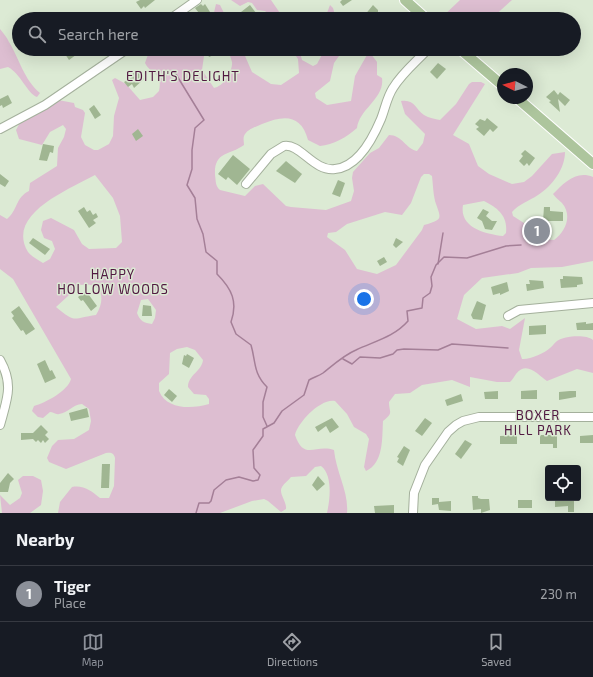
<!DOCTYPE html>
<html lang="en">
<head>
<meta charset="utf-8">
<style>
  body { margin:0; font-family:"Exo 2",sans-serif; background:#242831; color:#f1f3f6 }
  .controls { position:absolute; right:12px; bottom:12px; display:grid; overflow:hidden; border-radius:4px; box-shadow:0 4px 16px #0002 }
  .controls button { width:36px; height:36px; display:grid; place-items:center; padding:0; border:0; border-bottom:1px solid #363941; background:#171b24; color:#f1f3f6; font:20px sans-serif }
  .compass { position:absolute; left:497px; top:68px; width:36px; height:36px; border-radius:50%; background:#171b24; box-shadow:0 4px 16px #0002; rotate:275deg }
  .you { position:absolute; left:364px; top:299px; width:14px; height:14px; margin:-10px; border:3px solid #fff; border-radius:50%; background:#1a73e8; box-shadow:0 0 0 6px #1a73e833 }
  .badge { display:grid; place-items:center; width:26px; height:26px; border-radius:50%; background:#8c9099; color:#fff; font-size:13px; font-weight:700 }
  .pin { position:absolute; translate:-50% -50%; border:2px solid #fff; box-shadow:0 1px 4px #0006 }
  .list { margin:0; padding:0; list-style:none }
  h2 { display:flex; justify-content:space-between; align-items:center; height:52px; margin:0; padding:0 16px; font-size:17px }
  h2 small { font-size:13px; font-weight:400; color:#9ea1a6 }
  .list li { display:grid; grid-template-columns:26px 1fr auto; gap:12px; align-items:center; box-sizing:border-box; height:56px; padding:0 16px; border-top:1px solid #363941 }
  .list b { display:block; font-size:15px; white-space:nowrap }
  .list p { margin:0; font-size:13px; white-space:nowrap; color:#9ea1a6 }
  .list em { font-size:13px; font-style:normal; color:#9ea1a6 }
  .icon { flex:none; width:22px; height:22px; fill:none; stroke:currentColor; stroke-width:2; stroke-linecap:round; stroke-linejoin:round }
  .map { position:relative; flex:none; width:593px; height:513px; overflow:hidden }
  .search { position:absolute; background:#171b24; box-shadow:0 4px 16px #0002; left:12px; right:12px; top:12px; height:44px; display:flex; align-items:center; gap:10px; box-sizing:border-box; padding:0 14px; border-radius:22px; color:#9ea1a6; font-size:15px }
  .sheet { height:108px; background:#171b24 }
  nav { display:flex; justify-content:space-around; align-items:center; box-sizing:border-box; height:56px; border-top:1px solid #363941; background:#171b24; font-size:11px; color:#9ea1a6 }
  nav a { display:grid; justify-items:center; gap:2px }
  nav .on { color:#8c9099 }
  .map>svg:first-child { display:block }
  .green { fill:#ddbed1; fill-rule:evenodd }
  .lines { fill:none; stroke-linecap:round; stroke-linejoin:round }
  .stream { stroke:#a47f97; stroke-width:1.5 }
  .building { fill:#a0b692 }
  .minor-casing { stroke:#a4b09c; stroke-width:10 }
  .major-casing { stroke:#fff; stroke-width:12 }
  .minor { stroke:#fff; stroke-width:8 }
  .major { stroke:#adc59d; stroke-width:10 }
  .labels { text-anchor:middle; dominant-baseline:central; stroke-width:3; stroke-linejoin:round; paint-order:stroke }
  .neighbourhood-label { font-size:13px; letter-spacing:1px; fill:#511841; stroke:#dcead4 }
</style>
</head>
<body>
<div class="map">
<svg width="593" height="513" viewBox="0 0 593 513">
  <rect width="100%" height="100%" fill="#dcead4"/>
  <!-- green -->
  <g class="green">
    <polygon points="231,0 271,0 284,19 274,19 265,11 257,10 252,3 248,2 240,6"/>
    <polygon points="460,0 512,0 491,19 440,19"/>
    <polygon points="216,4 220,5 227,19 182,19 193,14 201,18 213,17"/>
    <polygon points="330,5 333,8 336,19 327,18 327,13"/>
    <path d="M0,29C3,33 7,37 9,42C19,58 24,80 40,93L37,97C28,94 20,73 8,67L0,69Z"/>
    <path d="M150,49H157L163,54L184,53L186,49H205L202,70L214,88C223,87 233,71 232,62C231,58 229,54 229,49H242L252,72L271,84L281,85L299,73L298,59L291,49H299L302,60L313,66L317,64L325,49H344L334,63L330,81L315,93L316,98L327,105L351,101L355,76L367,55L371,54L377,62V75L382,78C385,98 359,109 357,128C347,137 333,145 320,146L308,140C301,114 284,115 262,124C256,127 247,129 244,136C243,139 244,142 244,145C229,156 214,151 215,175C216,181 215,186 220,190L245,196L255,186L263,184L286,206L291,207L326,210L351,201L354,191L352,178L353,172L370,153L379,148L389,135C402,135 406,149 417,151L423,143L425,134L405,114L401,101C415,99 415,109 424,115C429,118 435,119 440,120L456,104L469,84L472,82H481L485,84L453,135L469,144L478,166L489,174L512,184L524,182L532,176L552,154L565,152C565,169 552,186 538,195C529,201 519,204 512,212L513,216L524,223L533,238L554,240C565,232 573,216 562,203C559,200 556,198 553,194C564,183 576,170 593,177V261L562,267L531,268L518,273L482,278L464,295L457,319L476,329L502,326L510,329L525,318L519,350L522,359C529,360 545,353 550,348C553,346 554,343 557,341C564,336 586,334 593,340V373L577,369L547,381C538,375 527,360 516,374C514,377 513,379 510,382H497L470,377V387L452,380L422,385L410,393L395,394L389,402C389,413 394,412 383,421C382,437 384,463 366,471L364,467L369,439L366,434L354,427L347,414L335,401C321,398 298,422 295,435C304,461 315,444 334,450C336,472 349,492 347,513H327C330,500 333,475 321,466L315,467L306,476L291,477C289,480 284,483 282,487C278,493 287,502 286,509L281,512L268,501L264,499L252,501L220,513H58L60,502L72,487C84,485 91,491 100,498H109L114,486L115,458C114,453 111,452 106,453L66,469L49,462L47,458L52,446L58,440L74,439L89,430L91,421L89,409L82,404C73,404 68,413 59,414C56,415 53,412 50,412L43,418L38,417L32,411L34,406C45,403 68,391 71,379L13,279L0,269V215L7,219C18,210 15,198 29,191L30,183L57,166L58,148L64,137L66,129L63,125L50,132L42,145L19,139L16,130L22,119L58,100L74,103L75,107L83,110L85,113L81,137L85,145L94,150H98L109,144L113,136L114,116L119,98L112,80L115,78L126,84L140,100L153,97L159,91C163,72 151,75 145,63ZM424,174H429L432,176C433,184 433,193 435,201C441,219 444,219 424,225L422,230L396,265L377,274L357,269L345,250L327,237L328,233L336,232L347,224L385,212L402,215L411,203L421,177ZM95,175L113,198L120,216L122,242L116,248L89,249L82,244L74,230L51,218L43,221L41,230L44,238L52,241L55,249L50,259L43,263C38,260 31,256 28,252C5,214 70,189 95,175ZM484,201C498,208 508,216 506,233L503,236C486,234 459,228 463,205ZM80,285C103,281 106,299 96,315C73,318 76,324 56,307ZM148,299L156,310L155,318L152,324C144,323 140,321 137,313L141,300ZM187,347L195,350L203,360C202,371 188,375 188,387L194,394L206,395L209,399V404C192,409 167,410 159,391V383L169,374L170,353L177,349Z"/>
    <polygon points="23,476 33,476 41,480 43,491 41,505 30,513 2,513 0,495 10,505 20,498 22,493 18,480"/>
  </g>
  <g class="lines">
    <!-- stream -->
    <g class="stream">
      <path d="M174,71L204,120L195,128L192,150V169L187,185L195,198L197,219L203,234L206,252L217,261V274C232,289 238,302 231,322L236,334L251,345C256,362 253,373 267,387L263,402V417L267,426"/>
      <polyline points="438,264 443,233"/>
      <polyline points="343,359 352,364 360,357 380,358 393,354 397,350 404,349 438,350 452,344 508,348"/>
      <path d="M196,513L199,503H209L211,501L214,490L226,480L239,477L253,481L258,480L260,475L254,468L253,450L263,436V429L274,423L282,411L304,395L309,380C314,377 319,376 323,373C333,365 344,355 356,350C375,341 394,337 408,321L407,311L422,308L423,298L430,293L432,286L431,277L436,265L444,257L467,258L506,246L521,245"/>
    </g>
  </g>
  <!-- building -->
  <g class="building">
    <polygon points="140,0 155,0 145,8 144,6 141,9 136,2"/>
    <polygon points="342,0 352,0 343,6 340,2"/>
    <polygon points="201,4 203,6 205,4 210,12 202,17 195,8"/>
    <polygon points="250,5 256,13 246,19 232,19"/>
    <polygon points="373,5 378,10 378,12 386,19 374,19 371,17 368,19 364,16"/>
    <polygon points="66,49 78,49 80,52 69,60 63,51"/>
    <polygon points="217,49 228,49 209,57 207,53"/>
    <polygon points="438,63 446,69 437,79 430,72"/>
    <polygon points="137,70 144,79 134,88 132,84 128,87 124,82 134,76 132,74"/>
    <polygon points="554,90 558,95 560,92 570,100 565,106 558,99 560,112 549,102 551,101 546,97"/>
    <polygon points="8,95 12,103 3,108 2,105 0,106 0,99"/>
    <polygon points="94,105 101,115 95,119 89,109"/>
    <polygon points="487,118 498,127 493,132 490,129 484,136 476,129 479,127 475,124 480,119 485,121"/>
    <polygon points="138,129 143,136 136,141 132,134"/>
    <polygon points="43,144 54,146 53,153 50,152 47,161 39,160"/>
    <polygon points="525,150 535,158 529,166 527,163 524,166 519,161 523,156 521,154"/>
    <polygon points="233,155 250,169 237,185 228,177 226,180 218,174"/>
    <polygon points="286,161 302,174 295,183 276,171"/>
    <polygon points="0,174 9,181 5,187 0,184"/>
    <polygon points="338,180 345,183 340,197 332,194"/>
    <polygon points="84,207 87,212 90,210 93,215 96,213 98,217 93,220 96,223 89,228 78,211"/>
    <polygon points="544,207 550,207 550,211 563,212 563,221 543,221"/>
    <polygon points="483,209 489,212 486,216 492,221 497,221 492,230 485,229 482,221 477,218"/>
    <polygon points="33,238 50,249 45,255 29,243"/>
    <polygon points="396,238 403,242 396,248 393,245"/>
    <polygon points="384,257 387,262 380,266 377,261"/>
    <polygon points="563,276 582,277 583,284 577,285 577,287 561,288 560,279 563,279"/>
    <polygon points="529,280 543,281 544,288 527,291 526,284 530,284"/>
    <polygon points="507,282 509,291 500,295 500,293 493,295 491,287"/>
    <polygon points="86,291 97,306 91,311 83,300 81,301 78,297"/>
    <polygon points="477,301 486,305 482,320 473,319 471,315"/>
    <polygon points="143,305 151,306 152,316 142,316"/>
    <polygon points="19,306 35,329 26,335 23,330 21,331 12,318 14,316 11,312"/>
    <polygon points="586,322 586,324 593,323 593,330 577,330 576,323"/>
    <polygon points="546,325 546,334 529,335 529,326"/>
    <polygon points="187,354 194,358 189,368 182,364 184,355 186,356"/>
    <polygon points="45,360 50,371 52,370 56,378 45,383 37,364"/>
    <polygon points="169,389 177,396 172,402 164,395"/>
    <polygon points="537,390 537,399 521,399 521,391"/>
    <polygon points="498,391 498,399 485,399 484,392"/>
    <polygon points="570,391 576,391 576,397 559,400 559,392"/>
    <polygon points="461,394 463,401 447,406 445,400"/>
    <polygon points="87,408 89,417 71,421 69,413"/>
    <polygon points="332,418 339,427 330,433 326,426 318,432 315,427"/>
    <polygon points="425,418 432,423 422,436 415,431"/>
    <polygon points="41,425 48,432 45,435 49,439 45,443 43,440 41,443 38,440 36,442 33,439 21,440 21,433 33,433"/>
    <polygon points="517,435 517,444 500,444 500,436"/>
    <polygon points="540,435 557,435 557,448 553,448 553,444 540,444"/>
    <polygon points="593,435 593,443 580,443 580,436"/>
    <polygon points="465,440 472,444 461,459 455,454"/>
    <polygon points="404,446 410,450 403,466 397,462 399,458 397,457"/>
    <polygon points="102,464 110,464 109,488 101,488"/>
    <polygon points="8,473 14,479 10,483 8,492 0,492 0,483"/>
    <polygon points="318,476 325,484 317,491 312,485"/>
    <polygon points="472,496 478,496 478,498 481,499 489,499 490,510 481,513 481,509 473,510"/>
    <polygon points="432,498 439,498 439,502 451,501 451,511 439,510 438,504 432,505"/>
    <polygon points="555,498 574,498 574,512 568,512 568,506 555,507"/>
    <rect x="518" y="500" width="14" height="8"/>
    <polygon points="394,505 394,513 375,513 374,506"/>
  </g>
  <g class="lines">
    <defs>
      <g id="minor">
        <polyline points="170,19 197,0"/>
        <polyline points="0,129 45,105 127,49"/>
        <path d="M246,184L271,154L284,146C300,143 314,172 335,169C358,167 373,138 381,119C385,109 387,97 393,88C402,73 417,61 428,49"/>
        <polyline points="508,316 519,310 593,303"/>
        <path d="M0,360C14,385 7,399 0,425"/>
        <polyline points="413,513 414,493 425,465 448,432 456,425 463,421 479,417 593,417"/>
      </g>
      <g id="major">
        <polyline points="405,0 426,19"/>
        <polyline points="460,49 503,86"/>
        <polyline points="517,98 593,164"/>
      </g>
    </defs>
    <!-- minor casing -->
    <use href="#minor" class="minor-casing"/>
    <!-- major casing -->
    <use href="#major" class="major-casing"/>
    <!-- minor -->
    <use href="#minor" class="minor"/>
    <!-- major -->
    <use href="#major" class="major"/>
  </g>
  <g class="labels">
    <!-- neighbourhood labels -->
    <g class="neighbourhood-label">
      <text x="183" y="76">EDITH'S DELIGHT</text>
      <text x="113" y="274">HAPPY<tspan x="113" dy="15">HOLLOW WOODS</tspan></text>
      <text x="538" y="415">BOXER<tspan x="538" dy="15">HILL PARK</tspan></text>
    </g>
  </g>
</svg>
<div class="controls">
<button><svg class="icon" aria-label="locate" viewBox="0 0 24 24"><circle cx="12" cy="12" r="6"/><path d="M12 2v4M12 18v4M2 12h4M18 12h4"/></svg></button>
</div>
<svg class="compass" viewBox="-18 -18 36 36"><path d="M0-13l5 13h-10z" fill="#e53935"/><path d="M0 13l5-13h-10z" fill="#9ea1a6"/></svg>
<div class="you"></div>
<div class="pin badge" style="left:537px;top:231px">1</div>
<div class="search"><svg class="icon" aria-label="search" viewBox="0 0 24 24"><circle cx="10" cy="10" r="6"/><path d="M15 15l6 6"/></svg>Search here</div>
</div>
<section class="sheet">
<h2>Nearby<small></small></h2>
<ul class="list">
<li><span class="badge">1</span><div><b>Tiger</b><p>Place</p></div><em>230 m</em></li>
</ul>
</section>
<nav>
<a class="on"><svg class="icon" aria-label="map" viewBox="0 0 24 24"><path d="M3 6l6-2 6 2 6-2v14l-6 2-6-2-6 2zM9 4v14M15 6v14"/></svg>Map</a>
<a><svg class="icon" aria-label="directions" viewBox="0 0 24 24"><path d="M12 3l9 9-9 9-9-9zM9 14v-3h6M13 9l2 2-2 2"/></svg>Directions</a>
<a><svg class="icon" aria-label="saved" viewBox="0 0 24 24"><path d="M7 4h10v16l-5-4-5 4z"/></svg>Saved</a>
</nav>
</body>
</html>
